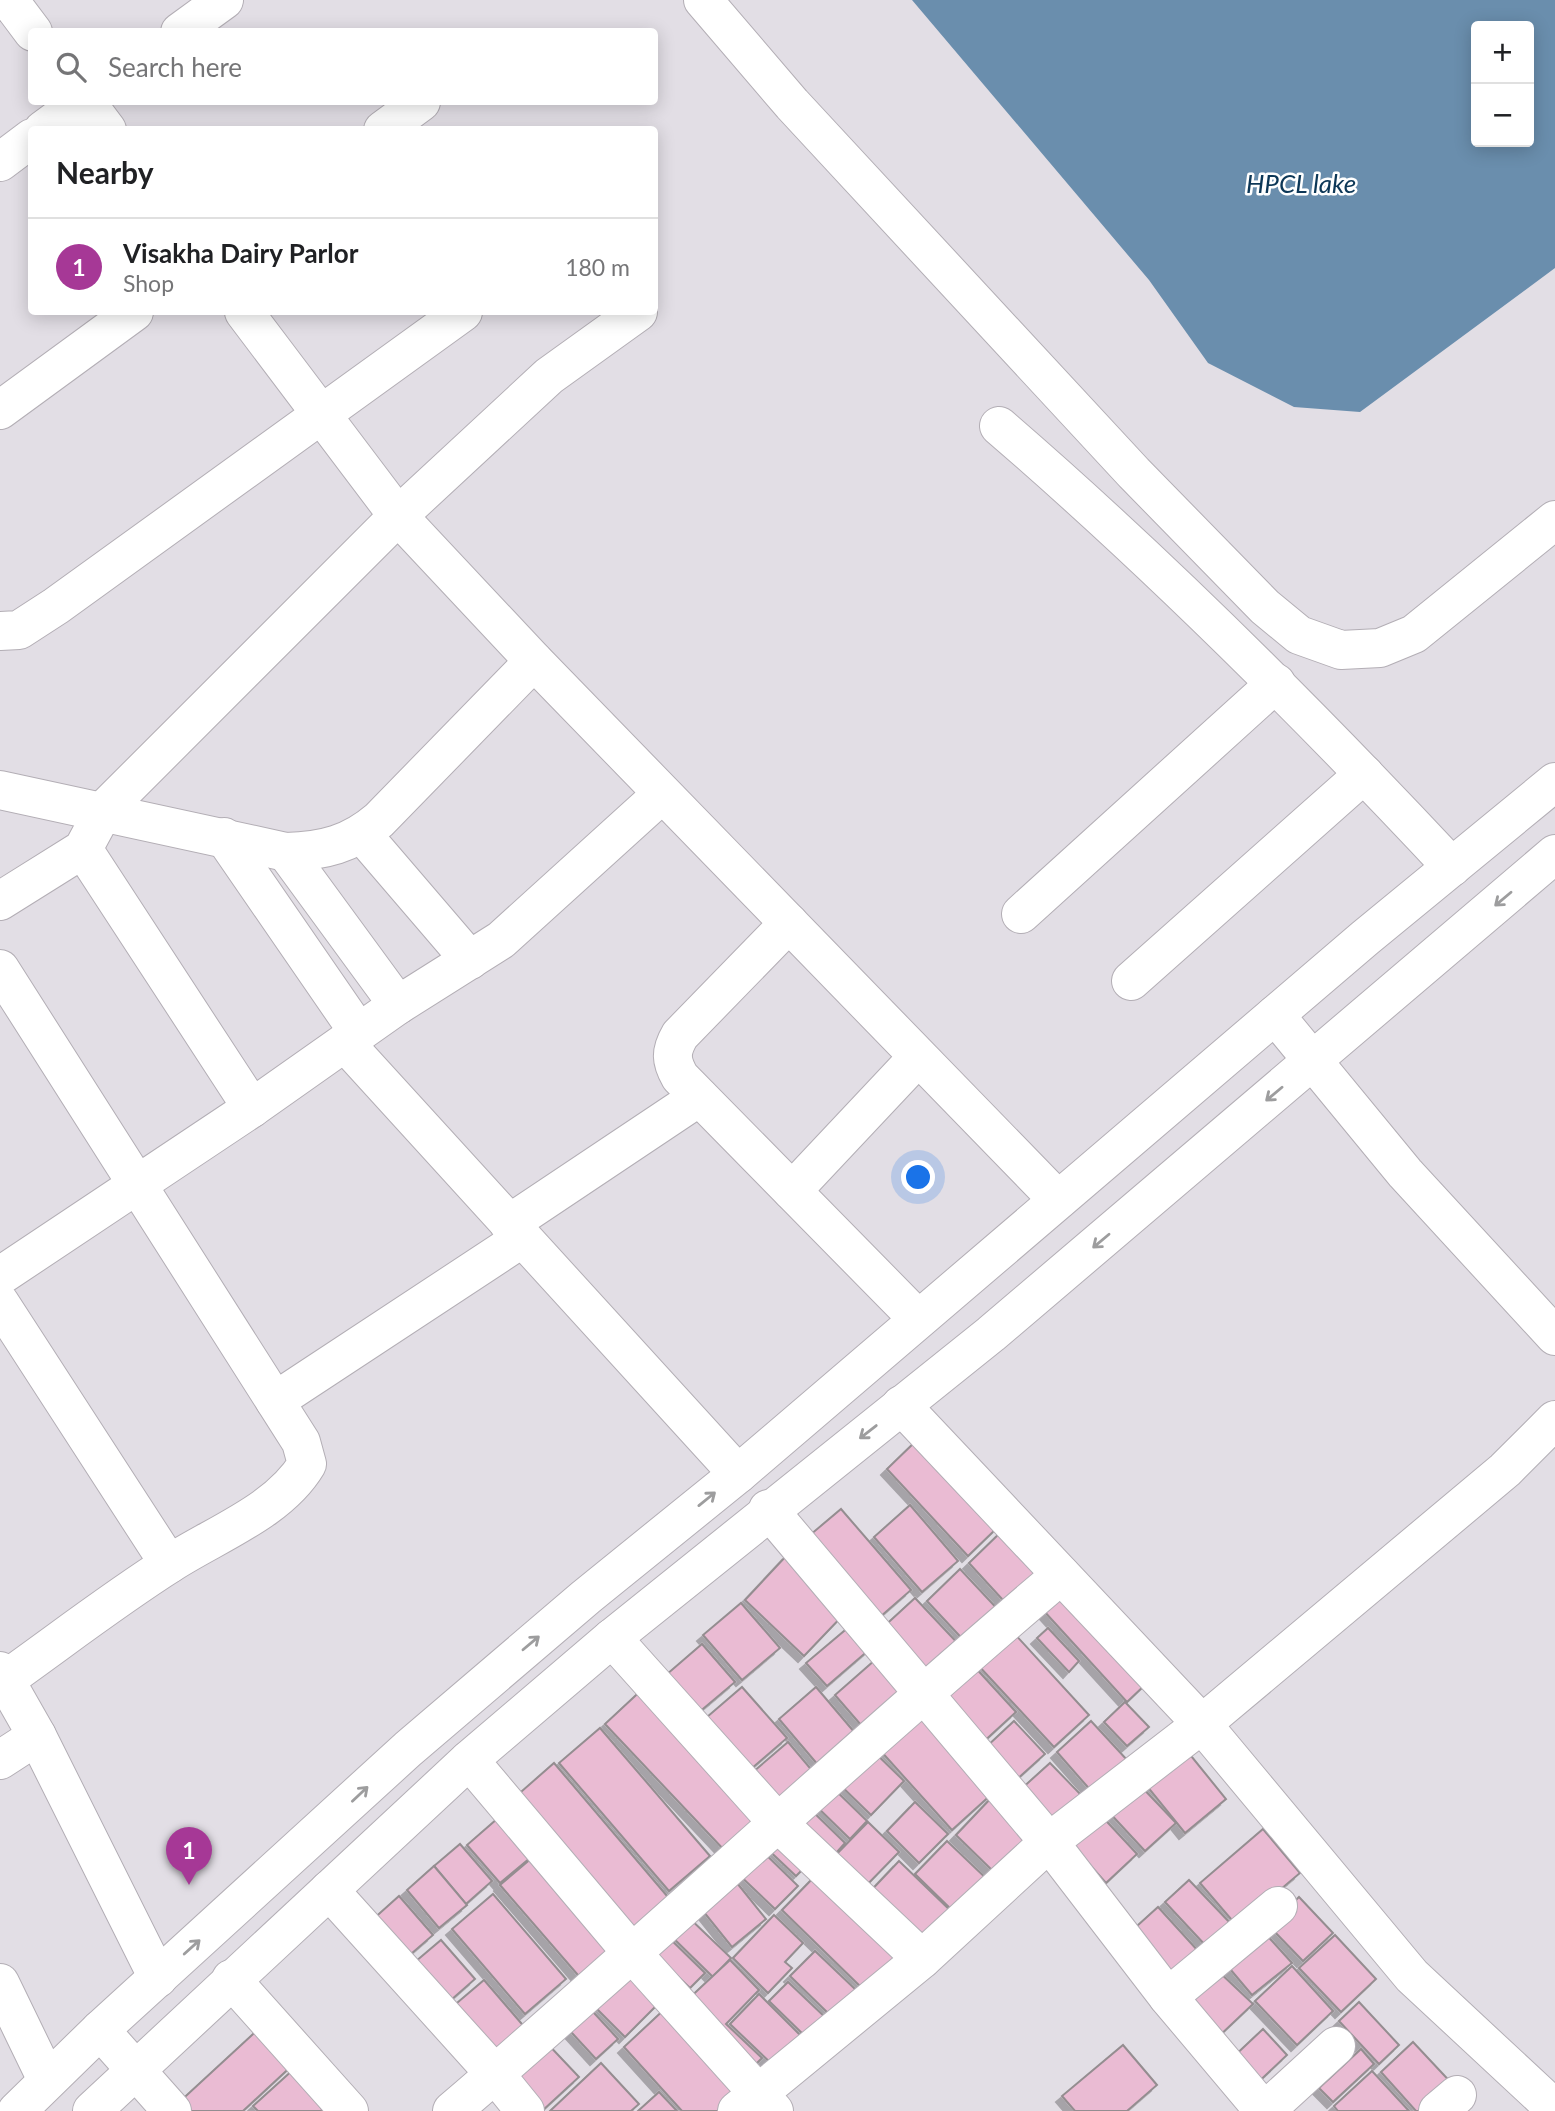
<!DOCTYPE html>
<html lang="en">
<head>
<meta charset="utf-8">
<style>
  body { margin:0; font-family:Lato,sans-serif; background:#f2f2f2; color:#202124 }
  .controls { position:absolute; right:21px; top:21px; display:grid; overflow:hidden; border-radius:7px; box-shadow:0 4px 18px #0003 }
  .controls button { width:63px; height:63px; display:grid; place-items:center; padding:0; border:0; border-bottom:2px solid #e0e0e0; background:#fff; color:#202124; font:35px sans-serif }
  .you { position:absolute; left:919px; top:1178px; width:24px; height:24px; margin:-18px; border:5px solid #fff; border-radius:50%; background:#1a73e8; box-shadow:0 0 0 10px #1a73e833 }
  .badge { display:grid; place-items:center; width:46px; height:46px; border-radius:50%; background:#a63896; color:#fff; font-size:23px; font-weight:700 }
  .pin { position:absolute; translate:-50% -58px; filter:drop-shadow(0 2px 4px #0008) }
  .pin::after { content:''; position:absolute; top:37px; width:24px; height:21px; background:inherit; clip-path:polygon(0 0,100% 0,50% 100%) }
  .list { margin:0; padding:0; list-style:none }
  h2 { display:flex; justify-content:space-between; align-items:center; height:91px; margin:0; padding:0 28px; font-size:30px }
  h2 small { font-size:23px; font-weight:400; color:#757577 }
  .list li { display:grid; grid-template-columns:46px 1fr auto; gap:21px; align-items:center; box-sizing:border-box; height:98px; padding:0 28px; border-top:2px solid #e0e0e0 }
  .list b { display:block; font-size:26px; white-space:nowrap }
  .list p { margin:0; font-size:23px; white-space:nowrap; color:#757577 }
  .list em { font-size:23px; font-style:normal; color:#757577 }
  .icon { flex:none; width:38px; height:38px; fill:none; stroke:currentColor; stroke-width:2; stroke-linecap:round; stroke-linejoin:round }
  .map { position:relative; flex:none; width:1555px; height:2111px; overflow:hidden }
  .search { position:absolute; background:#fff; box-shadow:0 4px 18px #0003; left:28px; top:28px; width:630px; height:77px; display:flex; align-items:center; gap:18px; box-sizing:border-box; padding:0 24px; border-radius:7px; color:#757577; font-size:26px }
  .panel { position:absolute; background:#fff; box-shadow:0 4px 18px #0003; left:28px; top:126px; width:630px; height:189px; border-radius:7px }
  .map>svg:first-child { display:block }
  .water { fill:#6a8ead; fill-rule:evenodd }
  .building { fill:#eabbd3; stroke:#948d90; stroke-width:2; filter:url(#shadow) }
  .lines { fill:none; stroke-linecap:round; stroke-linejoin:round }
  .minor-casing { stroke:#b3aeb5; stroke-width:40 }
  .major-casing { stroke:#b3aeb5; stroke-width:40 }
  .minor { stroke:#fff; stroke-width:38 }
  .major { stroke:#fff; stroke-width:38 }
  .oneway { stroke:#9d9d9e }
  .labels { text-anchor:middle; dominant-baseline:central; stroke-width:5; stroke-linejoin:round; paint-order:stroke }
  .water-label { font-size:26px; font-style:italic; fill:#0c3757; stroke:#fff }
</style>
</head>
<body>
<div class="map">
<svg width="1555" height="2111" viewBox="0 0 1555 2111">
  <defs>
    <filter id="shadow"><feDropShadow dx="-6" dy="6" stdDeviation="0" flood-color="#0004"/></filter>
  </defs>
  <rect width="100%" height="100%" fill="#e2dee5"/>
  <!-- water -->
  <path class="water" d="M912,0H1555V268L1360,412L1294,407L1208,363L1149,280ZM1476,26H1529V142H1476Z"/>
  <!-- building -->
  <g class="building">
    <polygon points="917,1440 998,1527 968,1556 887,1469"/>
    <polygon points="910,1505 958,1561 922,1592 874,1537"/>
    <polygon points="841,1509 911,1590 880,1617 810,1535"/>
    <polygon points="1003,1530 1047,1578 1013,1611 969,1563"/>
    <polygon points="788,1554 847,1611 804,1656 745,1600"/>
    <polygon points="960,1569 1004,1616 970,1647 927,1601"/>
    <polygon points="1063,1592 1147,1683 1127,1702 1043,1610"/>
    <polygon points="915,1598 964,1650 928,1684 879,1631"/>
    <polygon points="741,1603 780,1648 742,1680 703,1635"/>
    <polygon points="850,1626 870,1649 827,1686 806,1663"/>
    <polygon points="1048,1628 1079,1661 1069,1672 1037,1638"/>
    <polygon points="1012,1631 1089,1715 1054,1747 977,1664"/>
    <polygon points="702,1644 735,1682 691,1719 659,1681"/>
    <polygon points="875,1660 901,1691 861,1725 835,1695"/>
    <polygon points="972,1664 1016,1712 980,1745 936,1698"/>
    <polygon points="648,1684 768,1813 726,1852 605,1724"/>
    <polygon points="742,1687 787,1738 744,1775 700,1723"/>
    <polygon points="816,1687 861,1740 824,1772 779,1719"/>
    <polygon points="1125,1702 1149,1727 1127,1746 1104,1722"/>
    <polygon points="921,1711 994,1792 952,1830 879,1749"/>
    <polygon points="1014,1721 1045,1754 1014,1782 984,1749"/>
    <polygon points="1091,1721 1128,1761 1093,1793 1057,1752"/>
    <polygon points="600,1728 710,1856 669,1891 559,1763"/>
    <polygon points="788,1742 820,1780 785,1810 753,1772"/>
    <polygon points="868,1746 904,1781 871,1815 835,1780"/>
    <polygon points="1183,1746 1226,1799 1185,1833 1142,1780"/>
    <polygon points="554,1763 673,1903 634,1937 514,1798"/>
    <polygon points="1050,1763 1084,1798 1055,1826 1020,1790"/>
    <polygon points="1136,1781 1176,1823 1145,1851 1106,1809"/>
    <polygon points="829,1784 867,1821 850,1839 812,1802"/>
    <polygon points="993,1796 1035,1835 997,1875 956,1835"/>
    <polygon points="915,1802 948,1834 919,1863 887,1831"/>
    <polygon points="807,1806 845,1843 829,1861 790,1823"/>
    <polygon points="1096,1810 1137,1854 1106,1883 1066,1838"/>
    <polygon points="497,1819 530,1858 500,1883 467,1845"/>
    <polygon points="868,1822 899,1852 858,1894 827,1864"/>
    <polygon points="1263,1829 1300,1873 1237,1926 1200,1883"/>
    <polygon points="947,1841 991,1883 958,1916 915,1874"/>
    <polygon points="761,1843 813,1859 796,1876"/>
    <polygon points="460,1844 492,1881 466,1904 434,1866"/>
    <polygon points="756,1845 798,1886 775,1909 733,1869"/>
    <polygon points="533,1857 617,1955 584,1982 500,1885"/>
    <polygon points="899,1861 955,1915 919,1952 864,1898"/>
    <polygon points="434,1866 467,1905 439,1928 407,1890"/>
    <polygon points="817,1874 899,1954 864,1990 782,1910"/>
    <polygon points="1189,1880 1232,1925 1207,1947 1165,1902"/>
    <polygon points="737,1883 766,1919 732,1947 703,1911"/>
    <polygon points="493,1894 566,1979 525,2014 452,1929"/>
    <polygon points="399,1896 433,1935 404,1960 371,1921"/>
    <polygon points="1299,1897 1333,1933 1303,1961 1269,1926"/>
    <polygon points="1158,1907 1199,1952 1169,1980 1127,1935"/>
    <polygon points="684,1913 731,1958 713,1977 667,1932"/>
    <polygon points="774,1915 803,1943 785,1962 792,1968 768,1993 733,1958"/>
    <polygon points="662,1931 705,1973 690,1988 647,1947"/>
    <polygon points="1263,1931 1292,1963 1252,1995 1225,1963"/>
    <polygon points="1335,1935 1376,1979 1341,2012 1299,1968"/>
    <polygon points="441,1940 475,1979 443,2007 409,1967"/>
    <polygon points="815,1951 856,1990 831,2016 790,1976"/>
    <polygon points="730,1960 759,1990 726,2024 762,2058 751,2069 683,2004"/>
    <polygon points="1292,1966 1333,2011 1297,2045 1255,2001"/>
    <polygon points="626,1969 660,2002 625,2037 592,2004"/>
    <polygon points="1217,1970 1253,2004 1216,2039 1178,1997"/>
    <polygon points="484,1980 527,2030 494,2058 451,2008"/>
    <polygon points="788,1982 827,2019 807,2038 769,2001"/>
    <polygon points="759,1994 803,2038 775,2067 730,2024"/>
    <polygon points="583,2001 618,2039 596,2059 561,2021"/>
    <polygon points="1359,2002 1399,2045 1379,2064 1339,2021"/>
    <polygon points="668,2006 744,2089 720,2111 682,2111 624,2047"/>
    <polygon points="265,2023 298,2060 243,2111 180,2111 175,2106"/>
    <polygon points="1263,2029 1287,2055 1253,2087 1229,2061"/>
    <polygon points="543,2039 579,2077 542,2111 505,2075"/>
    <polygon points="1413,2042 1457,2089 1433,2111 1416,2111 1381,2072"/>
    <polygon points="1123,2045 1157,2085 1127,2111 1075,2111 1062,2096"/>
    <polygon points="1361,2049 1374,2064 1333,2102 1319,2088"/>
    <polygon points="601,2063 639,2104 631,2111 550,2111"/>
    <polygon points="295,2068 323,2111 258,2111 253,2106"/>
    <polygon points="1372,2071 1409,2111 1338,2111 1334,2106"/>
    <polygon points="659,2092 677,2111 638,2111"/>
  </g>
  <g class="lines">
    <defs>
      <g id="minor">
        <polyline points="9,0 33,32"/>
        <polyline points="703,0 792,104 1134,473 1265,607 1299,635 1341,650 1380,648 1414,634 1555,520"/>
        <polyline points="180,32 224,0"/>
        <polyline points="86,102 107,130"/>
        <polyline points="43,130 81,102"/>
        <polyline points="383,130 421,102"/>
        <polyline points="0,162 32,138"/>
        <polyline points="244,312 398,516 534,661 1058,1200"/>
        <polyline points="0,410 134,312"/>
        <path d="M999,426C1159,564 1308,713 1452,867"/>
        <polyline points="0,631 19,630 56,606 463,312"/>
        <path d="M0,790L286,852C324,851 351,844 379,820L534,661"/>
        <polyline points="362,834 470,960"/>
        <polyline points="224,837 359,1033"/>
        <polyline points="83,849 252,1108"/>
        <polyline points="286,852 398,1005"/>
        <polyline points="0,901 83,849 104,810 398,516 549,376 638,312"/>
        <polyline points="1021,914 1276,683"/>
        <path d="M789,923L680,1035C670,1052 671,1061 680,1077L918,1319"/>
        <path d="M0,969L301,1442L307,1464C279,1511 216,1534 171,1563C114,1599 60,1641 5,1680"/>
        <polyline points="1131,981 1364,774"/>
        <polyline points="1275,1015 1405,1173 1555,1336"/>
        <polyline points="345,1043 738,1474"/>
        <polyline points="792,1191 918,1057"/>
        <polyline points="509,1224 699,1097"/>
        <polyline points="0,1276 252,1108 398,1005 501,940 662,794"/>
        <polyline points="0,1303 169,1564"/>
        <polyline points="275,1401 521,1239"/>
        <polyline points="901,1405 1202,1724 1412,1976 1555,2109"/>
        <polyline points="768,1509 1049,1842 1168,1997 1264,2111"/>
        <polyline points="612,1638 778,1823 922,1959"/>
        <polyline points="0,1671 37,1736 158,1978"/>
        <polyline points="0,1760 37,1736"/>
        <polyline points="469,1760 632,1953 774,2111"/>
        <polyline points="329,1890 495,2074 525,2111"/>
        <polyline points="231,1979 349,2111"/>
        <polyline points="0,1983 47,2080"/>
        <polyline points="1168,1997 1278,1906"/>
        <polyline points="100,2030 172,2111"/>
        <path d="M452,2111C657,1935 854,1750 1061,1575"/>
        <polyline points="737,2111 922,1959 1049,1842 1202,1724 1505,1470 1555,1420"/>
        <polyline points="1265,2111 1336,2046"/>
        <polyline points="1438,2111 1457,2095"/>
      </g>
      <g id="major">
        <polyline points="17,2111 100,2030 408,1749 586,1597 738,1474 1365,938 1555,782"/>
        <polyline points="92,2111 469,1760 612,1638 991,1334 1555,854"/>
      </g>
    </defs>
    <!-- minor casing -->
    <use href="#minor" class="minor-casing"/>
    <!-- major casing -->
    <use href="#major" class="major-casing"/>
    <!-- minor -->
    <use href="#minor" class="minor"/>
    <!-- major -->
    <use href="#major" class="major"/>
  </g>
  <!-- one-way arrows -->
  <defs><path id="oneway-shaft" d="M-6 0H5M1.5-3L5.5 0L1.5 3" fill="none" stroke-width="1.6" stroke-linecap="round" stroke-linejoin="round" transform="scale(1.75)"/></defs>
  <g class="oneway">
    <use href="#oneway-shaft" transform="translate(1503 899) rotate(140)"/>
    <use href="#oneway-shaft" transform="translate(1274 1094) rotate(140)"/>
    <use href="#oneway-shaft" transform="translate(1101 1241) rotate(140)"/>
    <use href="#oneway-shaft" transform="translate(868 1432) rotate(142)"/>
    <use href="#oneway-shaft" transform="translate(707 1499) rotate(-39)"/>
    <use href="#oneway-shaft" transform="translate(531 1643) rotate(-40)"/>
    <use href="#oneway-shaft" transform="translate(360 1794) rotate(-43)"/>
    <use href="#oneway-shaft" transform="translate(192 1947) rotate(-42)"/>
  </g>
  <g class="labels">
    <!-- water labels -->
    <g class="water-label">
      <text x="1301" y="183">HPCL lake</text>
    </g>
  </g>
</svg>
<div class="controls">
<button>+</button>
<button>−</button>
</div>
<div class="you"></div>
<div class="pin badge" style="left:189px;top:1885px">1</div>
<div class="search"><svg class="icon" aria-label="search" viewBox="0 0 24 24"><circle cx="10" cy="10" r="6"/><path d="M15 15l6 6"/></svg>Search here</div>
<section class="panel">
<h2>Nearby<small></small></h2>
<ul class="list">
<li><span class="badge">1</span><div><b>Visakha Dairy Parlor</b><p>Shop</p></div><em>180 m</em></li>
</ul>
</section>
</div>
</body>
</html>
